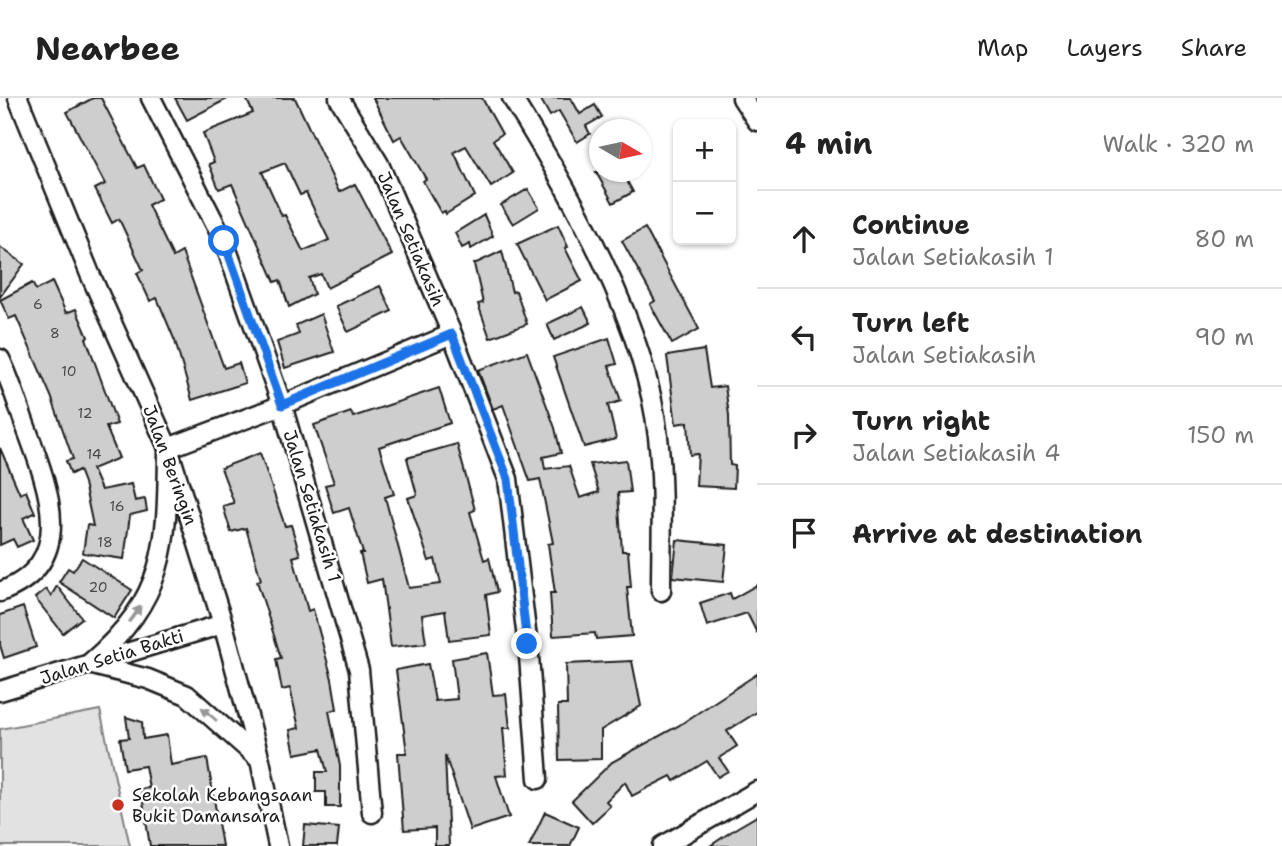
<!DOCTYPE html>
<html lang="en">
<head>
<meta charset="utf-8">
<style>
  body { margin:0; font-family:"Shantell Sans",sans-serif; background:#f6f6f6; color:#222 }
  .controls { position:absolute; right:21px; top:21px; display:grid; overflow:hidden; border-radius:10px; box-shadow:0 2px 5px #0004 }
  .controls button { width:63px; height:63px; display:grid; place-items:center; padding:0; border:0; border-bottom:2px solid #e0e0e0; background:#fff; color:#222; font:35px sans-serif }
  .compass { position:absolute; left:589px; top:21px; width:63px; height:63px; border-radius:50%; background:#fff; box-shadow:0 2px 5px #0004; rotate:99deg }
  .stop { position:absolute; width:21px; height:21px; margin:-16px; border:5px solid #1a73e8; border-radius:50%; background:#fff }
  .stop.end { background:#1a73e8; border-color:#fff; box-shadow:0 2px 7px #0008 }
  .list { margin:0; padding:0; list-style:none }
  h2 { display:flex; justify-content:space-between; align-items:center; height:91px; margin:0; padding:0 28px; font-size:30px }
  h2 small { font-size:23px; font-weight:400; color:#767676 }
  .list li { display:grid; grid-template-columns:46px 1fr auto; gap:21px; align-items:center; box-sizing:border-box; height:98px; padding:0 28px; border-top:2px solid #e0e0e0 }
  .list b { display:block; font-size:26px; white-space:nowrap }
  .list p { margin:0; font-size:23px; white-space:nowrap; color:#767676 }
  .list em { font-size:23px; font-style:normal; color:#767676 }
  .icon { flex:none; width:38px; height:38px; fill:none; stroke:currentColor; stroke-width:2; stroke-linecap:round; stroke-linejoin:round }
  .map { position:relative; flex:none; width:757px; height:748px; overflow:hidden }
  header { display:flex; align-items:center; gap:42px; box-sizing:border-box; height:98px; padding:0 35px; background:#fff; border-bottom:2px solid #e0e0e0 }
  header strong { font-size:33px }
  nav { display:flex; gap:38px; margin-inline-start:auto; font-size:24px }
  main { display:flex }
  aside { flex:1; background:#fff }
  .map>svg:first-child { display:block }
  .green { fill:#e2e2e2; stroke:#7f7f7f; stroke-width:2 }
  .building { fill:#cecece; stroke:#1c1c1c; stroke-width:2; fill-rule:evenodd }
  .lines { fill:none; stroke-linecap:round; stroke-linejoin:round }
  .minor-casing { stroke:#1c1c1c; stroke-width:23 }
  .minor { stroke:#fff; stroke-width:18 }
  .oneway { fill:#999 }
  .route { stroke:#1a73e8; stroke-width:9 }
  .poi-dot { fill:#c8321e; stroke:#fff; stroke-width:2.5 }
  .labels { text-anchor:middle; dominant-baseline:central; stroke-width:5; stroke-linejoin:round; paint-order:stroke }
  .number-label { font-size:14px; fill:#484848 }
  .street-label { font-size:18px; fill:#1c1c1c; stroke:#fff }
  .poi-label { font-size:18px; fill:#1c1c1c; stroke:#fff; text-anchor:start }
</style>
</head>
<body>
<header>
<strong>Nearbee</strong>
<nav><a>Map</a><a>Layers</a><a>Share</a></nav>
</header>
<main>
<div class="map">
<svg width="757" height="748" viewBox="0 0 757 748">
  <rect width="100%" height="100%" fill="#fff"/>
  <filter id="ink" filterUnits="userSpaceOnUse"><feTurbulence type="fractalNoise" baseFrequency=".0143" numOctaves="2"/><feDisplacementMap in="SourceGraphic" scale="14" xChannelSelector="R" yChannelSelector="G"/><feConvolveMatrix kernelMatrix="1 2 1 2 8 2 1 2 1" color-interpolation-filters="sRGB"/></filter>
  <g filter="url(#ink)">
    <!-- green -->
    <polygon class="green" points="100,612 130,748 0,748 0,631"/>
    <!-- building -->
    <g class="building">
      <polygon points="93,0 101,0 137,70 144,67 160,101 148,107 173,159 182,154 224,270 239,265 245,285 192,302 175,243 157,200 150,203 137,175 143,172 119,121 112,125 95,91 105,86 67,14"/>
      <polygon points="175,0 229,0 187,22"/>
      <path d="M246,0H295L339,94L355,86L392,157L327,190L321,176L309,180L314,196L289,209L280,182L275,184L232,86L219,91L209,66L214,64L203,35L253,15ZM285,65L300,97L306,95L329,142L303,153L285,117L282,118L262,74Z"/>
      <polygon points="373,0 482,0 502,36 493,42 513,75 491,89 466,48 454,54 475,98 446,116 445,113 441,115 423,83 426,81 401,38 394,42"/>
      <polygon points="540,0 571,0 580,16 595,7 602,19 586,28 590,36 577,44 559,13 550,18"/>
      <polygon points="596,74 622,74 633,94 613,105"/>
      <polygon points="528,91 539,110 513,126 501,107"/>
      <polygon points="484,117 493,138 471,151 470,146 462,150 455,135"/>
      <polygon points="558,127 568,149 565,150 582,183 545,202 517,146"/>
      <polygon points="645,130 699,231 672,246 650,206 655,203 622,143"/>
      <polygon points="0,149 24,166 0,199"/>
      <polygon points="502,153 512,194 516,193 527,226 490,240 478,206 483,205 474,166"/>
      <polygon points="52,184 66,215 76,211 88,239 86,240 117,326 106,329 119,360 92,371 101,392 131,386 135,403 145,401 147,413 130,417 124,461 83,455 87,427 93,428 84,385 79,372 71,376 66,363 73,361 51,298 16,218 9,221 0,202 32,185 36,192"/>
      <polygon points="380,188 392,213 348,234 336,208"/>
      <polygon points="583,209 591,225 554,242 547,226"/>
      <polygon points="321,216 334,254 285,270 277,244 299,236 296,227"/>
      <polygon points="609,240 617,266 609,268 621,303 608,307 616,341 584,349 553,259"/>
      <polygon points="704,252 710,290 725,288 729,317 730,367 735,368 734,390 696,388 698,356 690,357 688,324 676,326 667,258"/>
      <polygon points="527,254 555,330 561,355 543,359 545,371 569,368 580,400 599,394 590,366 626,362 630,394 618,395 622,453 628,453 631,489 627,489 632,538 596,541 595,535 553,538 550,495 555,495 548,446 553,445 540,381 530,383 503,307 493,311 478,272"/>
      <polygon points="439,290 450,325 379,349 394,396 385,399 409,490 441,486 435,461 429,463 408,400 417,397 407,360 457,346 475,412 470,414 484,462 489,460 497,494 486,497 491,537 449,542 445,513 422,517 426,545 391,549 382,481 367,485 360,455 363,455 349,410 334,415 325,387 334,385 314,327 351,314 353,319"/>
      <polygon points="0,350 20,396 26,393 35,415 23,420 33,442 17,449 13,441 0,447"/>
      <polygon points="260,355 285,428 291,427 300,457 293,459 308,513 313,511 332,581 337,611 329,613 340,668 340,709 326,709 326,694 316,694 316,674 327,674 321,651 295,656 290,632 299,630 290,590 282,592 276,561 281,560 257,483 261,482 246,430 231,434 223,408 234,405 221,370"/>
      <polygon points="677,442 727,447 723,484 673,479"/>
      <polygon points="82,460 132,492 114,520 59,484 68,470 73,473"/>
      <polygon points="757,487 757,535 747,515 707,528 700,505 730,495 732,501"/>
      <polygon points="57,488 82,520 63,535 35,500 46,491 51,498"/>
      <polygon points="23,509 36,549 4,560 0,547 0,517"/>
      <polygon points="487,555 493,597 506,596 510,630 503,630 507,677 496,678 509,719 470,732 445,657 449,748 435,748 435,730 404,732 398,655 407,655 396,572 428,566 435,603 457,601 452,561"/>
      <polygon points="632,563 641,608 601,632 601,661 559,662 558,607 567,607 566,566"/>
      <polygon points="757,576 757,614 727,633 737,648 719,660 728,673 718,679 707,663 674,683 671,678 632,698 625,684 606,703 610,708 592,725 572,703 612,664 678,628"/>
      <polygon points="126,619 142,624 143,641 167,637 171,667 207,660 222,748 150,748 141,691 149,690 145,668 125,671 120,641 129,640"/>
      <polygon points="545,714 579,729 570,748 529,748"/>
      <polygon points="757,718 757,748 710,748 738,729"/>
      <polygon points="305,727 339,730 337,748 303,748"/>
    </g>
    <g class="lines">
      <defs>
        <g id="minor">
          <polyline points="18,0 90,176 168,350 223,526 260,662 278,748"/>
          <polyline points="151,0 224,143 282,307 359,572 372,715"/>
          <polyline points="339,0 379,66 452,236 508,381 529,558 538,681"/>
          <path d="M512,0C571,95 646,227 658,339C664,389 661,442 661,493"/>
          <polyline points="742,0 757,23"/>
          <path d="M0,261C11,283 18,308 27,332C48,389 79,465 0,494"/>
          <path d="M89,566C168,498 167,447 168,350L282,307L452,236"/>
          <polyline points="89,566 148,581 187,597 259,661"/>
          <polyline points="0,593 223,526"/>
          <polyline points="663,748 757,693"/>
        </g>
      </defs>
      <!-- minor casing -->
      <use href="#minor" class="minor-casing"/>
      <!-- minor -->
      <use href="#minor" class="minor"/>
    </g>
    <!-- one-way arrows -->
    <defs><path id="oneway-solid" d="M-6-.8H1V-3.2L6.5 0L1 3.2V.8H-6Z" transform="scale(1.75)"/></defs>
    <g class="oneway">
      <use href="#oneway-solid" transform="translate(135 516) rotate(-54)"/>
      <use href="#oneway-solid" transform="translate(209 616) rotate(-139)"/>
    </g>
  </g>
  <g class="lines" filter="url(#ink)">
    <!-- route -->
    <polyline class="route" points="224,143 282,307 452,236 508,381 527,546"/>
  </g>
  <!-- markers -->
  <circle class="poi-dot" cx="118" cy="707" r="7"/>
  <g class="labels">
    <!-- number labels -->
    <g class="number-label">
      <text x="38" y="206">6</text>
      <text x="55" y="235">8</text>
      <text x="69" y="273">10</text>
      <text x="85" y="315">12</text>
      <text x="94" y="356">14</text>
      <text x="117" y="408">16</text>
      <text x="105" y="444">18</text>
      <text x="98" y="489">20</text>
    </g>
    <!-- street labels -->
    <g class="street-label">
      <text transform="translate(411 141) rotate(67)">Jalan Setiakasih</text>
      <text transform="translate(170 367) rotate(70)">Jalan Beringin</text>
      <text transform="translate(312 408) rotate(73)">Jalan Setiakasih 1</text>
      <text transform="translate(112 559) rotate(-17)">Jalan Setia Bakti</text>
    </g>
    <!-- poi labels -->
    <g class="poi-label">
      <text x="132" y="697">Sekolah Kebangsaan<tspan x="132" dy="21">Bukit Damansara</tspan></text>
    </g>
  </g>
</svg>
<div class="controls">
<button>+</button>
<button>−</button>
</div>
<svg class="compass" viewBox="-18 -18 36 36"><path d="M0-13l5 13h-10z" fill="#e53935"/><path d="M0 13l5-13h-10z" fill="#767676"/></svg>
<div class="stop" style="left:224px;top:143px"></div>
<div class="stop end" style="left:527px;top:546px"></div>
</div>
<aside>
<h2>4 min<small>Walk · 320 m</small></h2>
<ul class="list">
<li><svg class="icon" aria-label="ahead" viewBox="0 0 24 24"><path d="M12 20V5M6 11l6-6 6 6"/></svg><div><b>Continue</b><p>Jalan Setiakasih 1</p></div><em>80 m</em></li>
<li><svg class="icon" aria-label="left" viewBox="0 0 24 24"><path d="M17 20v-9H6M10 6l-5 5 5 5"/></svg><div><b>Turn left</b><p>Jalan Setiakasih</p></div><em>90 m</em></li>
<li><svg class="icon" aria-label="right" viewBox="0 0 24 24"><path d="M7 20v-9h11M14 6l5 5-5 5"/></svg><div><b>Turn right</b><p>Jalan Setiakasih 4</p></div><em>150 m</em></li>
<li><svg class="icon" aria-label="arrive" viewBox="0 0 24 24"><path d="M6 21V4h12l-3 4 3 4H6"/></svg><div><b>Arrive at destination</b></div></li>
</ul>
</aside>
</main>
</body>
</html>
